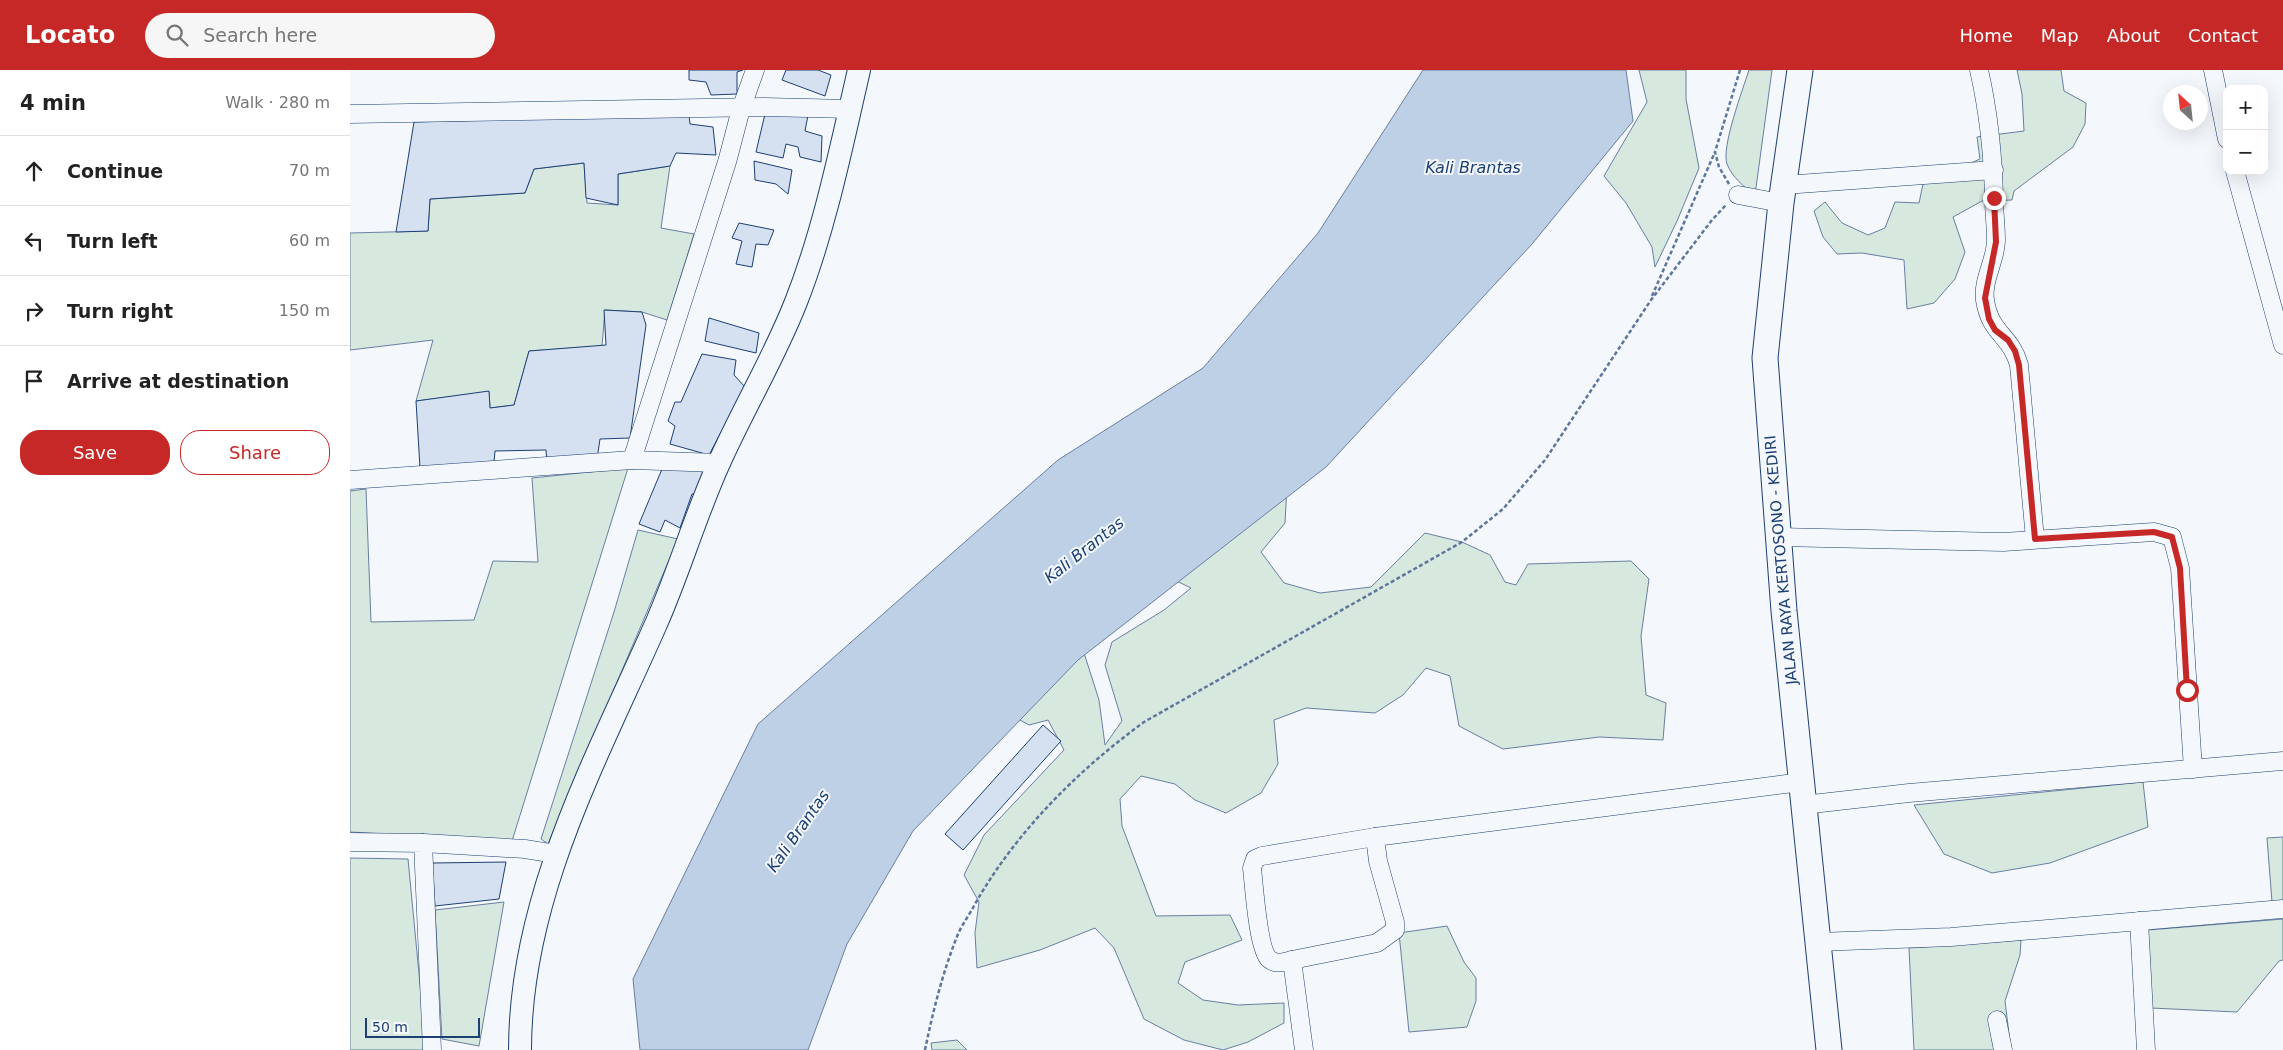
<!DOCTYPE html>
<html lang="en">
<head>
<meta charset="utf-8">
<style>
  body { margin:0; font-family:"DejaVu Sans",sans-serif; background:#f6f6f6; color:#222 }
  .controls { position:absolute; right:15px; top:15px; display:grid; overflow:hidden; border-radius:10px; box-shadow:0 5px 20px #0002 }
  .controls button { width:45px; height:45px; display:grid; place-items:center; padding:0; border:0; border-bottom:1px solid #e0e0e0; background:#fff; color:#222; font:25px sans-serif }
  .compass { position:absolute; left:1813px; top:15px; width:45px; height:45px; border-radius:50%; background:#fff; box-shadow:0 5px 20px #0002; rotate:333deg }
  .scale { position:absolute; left:15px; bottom:12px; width:115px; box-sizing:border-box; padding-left:5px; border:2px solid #1d3f73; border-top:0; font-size:14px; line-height:18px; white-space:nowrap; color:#1d3f73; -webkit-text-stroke:4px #f4f7fb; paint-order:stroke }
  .stop { position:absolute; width:15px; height:15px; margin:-11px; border:4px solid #c62828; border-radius:50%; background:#fff }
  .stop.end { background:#c62828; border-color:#fff; box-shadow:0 1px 5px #0008 }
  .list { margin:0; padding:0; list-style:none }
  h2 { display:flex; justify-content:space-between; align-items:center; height:65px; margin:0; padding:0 20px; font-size:21px }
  h2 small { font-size:16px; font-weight:400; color:#767676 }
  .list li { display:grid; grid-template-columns:32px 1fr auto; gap:15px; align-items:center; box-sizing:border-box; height:70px; padding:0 20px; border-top:1px solid #e0e0e0 }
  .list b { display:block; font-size:19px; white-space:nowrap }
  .list em { font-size:16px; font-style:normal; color:#767676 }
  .actions { display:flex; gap:10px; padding:15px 20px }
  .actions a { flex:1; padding:11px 0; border:1px solid #c62828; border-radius:20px; text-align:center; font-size:18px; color:#c62828 }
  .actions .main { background:#c62828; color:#fff }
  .icon { flex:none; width:28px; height:28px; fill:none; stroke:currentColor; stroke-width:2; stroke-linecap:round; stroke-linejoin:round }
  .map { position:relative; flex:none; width:1933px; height:980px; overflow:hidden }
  header { display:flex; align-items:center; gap:30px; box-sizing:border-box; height:70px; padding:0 25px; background:#c62828; color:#fff }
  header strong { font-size:24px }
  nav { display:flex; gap:28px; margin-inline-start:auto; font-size:18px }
  .search { width:350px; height:45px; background:#f6f6f6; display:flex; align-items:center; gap:12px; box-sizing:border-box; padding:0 18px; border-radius:28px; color:#767676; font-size:19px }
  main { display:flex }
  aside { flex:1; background:#fff }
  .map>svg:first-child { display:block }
  .green { fill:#d7e8df; stroke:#687fa3 }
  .water { fill:#bed0e5; stroke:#687fa3 }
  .building { fill:#d5e0f0; stroke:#1d3f73 }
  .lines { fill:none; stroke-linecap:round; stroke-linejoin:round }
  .minor-casing { stroke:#1d3f73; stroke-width:19 }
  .major-casing { stroke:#1d3f73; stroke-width:24 }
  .highway-casing { stroke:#1d3f73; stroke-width:27 }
  .path { stroke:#5e769c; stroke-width:2.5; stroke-dasharray:4 2.5; stroke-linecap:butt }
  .minor { stroke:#f4f7fb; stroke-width:18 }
  .major { stroke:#f4f7fb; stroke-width:22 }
  .highway { stroke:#f4f7fb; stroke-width:25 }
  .route { stroke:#c62828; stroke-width:6 }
  .labels { text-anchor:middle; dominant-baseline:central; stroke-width:4; stroke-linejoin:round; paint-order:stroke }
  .street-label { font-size:15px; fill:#1d3f73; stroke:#f4f7fb }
  .water-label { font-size:16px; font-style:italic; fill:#1d3f73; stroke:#f4f7fb }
</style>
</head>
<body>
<header>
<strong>Locato</strong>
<div class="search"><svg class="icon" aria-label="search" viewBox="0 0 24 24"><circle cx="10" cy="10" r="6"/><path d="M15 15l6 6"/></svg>Search here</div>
<nav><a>Home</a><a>Map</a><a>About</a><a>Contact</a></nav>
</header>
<main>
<aside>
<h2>4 min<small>Walk · 280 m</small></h2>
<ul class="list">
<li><svg class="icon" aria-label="ahead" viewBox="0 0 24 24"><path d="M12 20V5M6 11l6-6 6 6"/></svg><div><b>Continue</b></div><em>70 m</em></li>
<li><svg class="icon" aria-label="left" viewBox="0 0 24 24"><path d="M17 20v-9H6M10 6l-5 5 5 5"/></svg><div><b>Turn left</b></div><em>60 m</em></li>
<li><svg class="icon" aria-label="right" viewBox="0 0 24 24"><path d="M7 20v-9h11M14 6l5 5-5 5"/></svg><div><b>Turn right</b></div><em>150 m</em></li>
<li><svg class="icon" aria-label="arrive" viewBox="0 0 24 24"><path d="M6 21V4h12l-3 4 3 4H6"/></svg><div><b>Arrive at destination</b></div></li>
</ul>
<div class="actions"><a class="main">Save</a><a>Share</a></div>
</aside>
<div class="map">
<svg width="1933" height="980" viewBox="0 0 1933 980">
  <rect width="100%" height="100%" fill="#f4f7fb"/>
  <!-- green -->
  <g class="green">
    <polygon points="1289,0 1336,0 1336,29 1349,98 1327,151 1305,197 1302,177 1276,133 1254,106 1297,32"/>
    <path d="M1399,0H1422L1405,125C1394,117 1382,107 1377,94C1371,77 1393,19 1399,0Z"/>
    <polygon points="1667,0 1711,0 1714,21 1736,33 1735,54 1723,77 1664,121 1662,130 1632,131 1603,147 1615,182 1605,209 1584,233 1557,239 1554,190 1512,183 1487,184 1473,167 1464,141 1475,132 1492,153 1518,165 1535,158 1545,132 1569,133 1573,114 1630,89 1627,67 1674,61 1672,24"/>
    <polygon points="234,93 237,133 268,135 268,104 320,96 311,158 344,164 317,250 292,242 255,240 252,276 179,281 164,335 140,338 139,322 66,331 83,270 0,280 0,163 78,161 80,129 175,123 184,99"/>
    <polygon points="278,398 162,771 0,762 0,421 16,419 21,552 124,550 143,491 188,492 182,408"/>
    <polygon points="937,416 935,453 911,482 934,513 970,523 1021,517 1075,463 1112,472 1140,485 1155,512 1166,515 1178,494 1281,491 1299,509 1291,566 1296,625 1316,633 1313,670 1249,667 1153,679 1109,656 1100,606 1076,598 1053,625 1025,643 956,638 924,650 928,694 911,723 876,743 845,730 825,714 791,706 770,729 772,756 806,846 880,845 892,870 835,892 828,913 853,930 888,935 934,933 934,953 898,972 873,980 834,970 794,949 764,878 745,858 690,880 627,898 625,863 629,832 614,805 634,765 714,680 698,650 679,655 650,639 728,564 749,630 755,675 772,651 755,595 762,572 814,540 841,518 804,500"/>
    <polygon points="288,460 328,469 198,774 191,769 264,542"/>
    <polygon points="1793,712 1798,757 1700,793 1642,803 1594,784 1564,735"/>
    <polygon points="1933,767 1933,831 1922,832 1917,768"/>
    <polygon points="0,788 58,789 75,966 74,980 0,980"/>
    <polygon points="154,832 129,976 92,969 85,840"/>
    <polygon points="1933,849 1933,890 1929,891 1887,942 1801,938 1798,860"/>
    <polygon points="1097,856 1114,892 1126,908 1126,931 1117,957 1059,962 1049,863"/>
    <polygon points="1671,870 1670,885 1655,931 1661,980 1564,980 1559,878"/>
    <polygon points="607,970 617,980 582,980 581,973"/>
  </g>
  <!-- water -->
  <polygon class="water" points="1073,0 1276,0 1283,51 1182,174 976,397 728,590 563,761 497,874 458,980 290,980 283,909 408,654 708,390 853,298 968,163"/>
  <!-- building -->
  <g class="building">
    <polygon points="339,0 393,0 387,2 387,24 361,25 356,12 339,10"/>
    <polygon points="436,0 468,0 481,5 475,26 432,10"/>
    <polygon points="415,44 458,45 455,61 472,66 471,92 450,87 448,77 436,74 433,88 406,82"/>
    <polygon points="339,45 340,54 363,57 366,85 326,83 320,96 268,104 268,135 236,128 234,93 184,99 175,123 80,129 78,161 46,162 64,52"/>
    <polygon points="404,91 442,100 438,124 426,114 405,110"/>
    <polygon points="389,153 424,160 418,175 406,174 402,197 386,194 392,171 382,168"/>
    <polygon points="254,240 292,242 296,255 280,368 250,369 247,389 197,392 196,380 145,381 144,392 70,398 66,331 139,321 140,338 164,335 179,281 256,275"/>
    <polygon points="359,248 409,263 406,283 355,271"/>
    <polygon points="352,284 386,290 384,305 395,317 359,385 320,374 325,356 318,351 325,332 331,332"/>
    <polygon points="312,399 355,399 348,424 342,424 330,458 315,450 310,462 289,454"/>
    <polygon points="693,655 711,671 613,780 595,764"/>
    <polygon points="156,792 149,829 85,836 82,793"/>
  </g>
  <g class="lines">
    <defs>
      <g id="minor">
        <path d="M1629,0C1639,44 1643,83 1644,128C1644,142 1646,156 1646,170C1646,190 1632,210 1635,230C1640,264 1661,265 1669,295L1685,469"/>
        <polyline points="1863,0 1877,69"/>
        <polyline points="0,44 415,37 500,39"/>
        <polyline points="1885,101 1933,275"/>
        <polyline points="1434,115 1644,100"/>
        <polyline points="1388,125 1431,133"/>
        <polyline points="282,390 377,92 391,39 405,0"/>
        <polyline points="0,410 282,390 369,393"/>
        <polyline points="1427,467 1653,472 1804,462 1822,467 1830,498 1843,699"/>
        <polyline points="1453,735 1559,723 1933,691"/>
        <polyline points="0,772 73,773 82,980"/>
        <polyline points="73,773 175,779 206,784"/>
        <polyline points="1789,851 1796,980"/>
        <polyline points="1468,872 1601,867 1933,839"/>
        <path d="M942,890C934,892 926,895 919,889C908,879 904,815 902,798L905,789L912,786L1025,767"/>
        <polyline points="1647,950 1653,980"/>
        <polyline points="954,980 942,890 1027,873 1045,860 1045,852 1028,791 1025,767 1451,712"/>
      </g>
      <path id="major" d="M170,980C170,827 246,690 306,554C329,502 345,446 369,393C393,339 424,288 446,232C475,158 491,78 509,0"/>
      <polyline id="highway" points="1450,0 1431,133 1415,288 1434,541 1479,980"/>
    </defs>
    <!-- minor casing -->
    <use href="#minor" class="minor-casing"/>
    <!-- major casing -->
    <use href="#major" class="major-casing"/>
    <!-- highway casing -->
    <use href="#highway" class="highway-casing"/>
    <!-- path -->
    <g class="path">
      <polyline points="1379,114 1369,97 1365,82 1390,0"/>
      <polyline points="1302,226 1365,82"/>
      <path d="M575,980C583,941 593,901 608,864C613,853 620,844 625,834C666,762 727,701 794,652L1112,472L1153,439L1195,390L1301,230L1362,150L1376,135"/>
    </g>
    <!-- minor -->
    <use href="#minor" class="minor"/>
    <!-- major -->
    <use href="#major" class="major"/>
    <!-- highway -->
    <use href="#highway" class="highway"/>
  </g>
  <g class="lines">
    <!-- route -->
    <polyline class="route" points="1644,128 1646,172 1635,228 1639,249 1645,260 1658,270 1665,281 1669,295 1685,469 1804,462 1822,467 1830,498 1837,620"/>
  </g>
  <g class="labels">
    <!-- street labels -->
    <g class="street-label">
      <text transform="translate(1431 490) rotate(-95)">JALAN RAYA KERTOSONO - KEDIRI</text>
    </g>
    <!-- water labels -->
    <g class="water-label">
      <text x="1123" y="97">Kali Brantas</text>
      <text transform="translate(734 480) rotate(-38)">Kali Brantas</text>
      <text transform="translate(448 761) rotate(-55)">Kali Brantas</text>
    </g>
  </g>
</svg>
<div class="controls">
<button>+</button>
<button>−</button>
</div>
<svg class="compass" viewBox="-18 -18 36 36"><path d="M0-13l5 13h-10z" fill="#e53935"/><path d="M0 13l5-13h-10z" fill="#767676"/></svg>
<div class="scale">50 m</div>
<div class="stop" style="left:1837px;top:620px"></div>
<div class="stop end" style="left:1644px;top:128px"></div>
</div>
</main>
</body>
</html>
